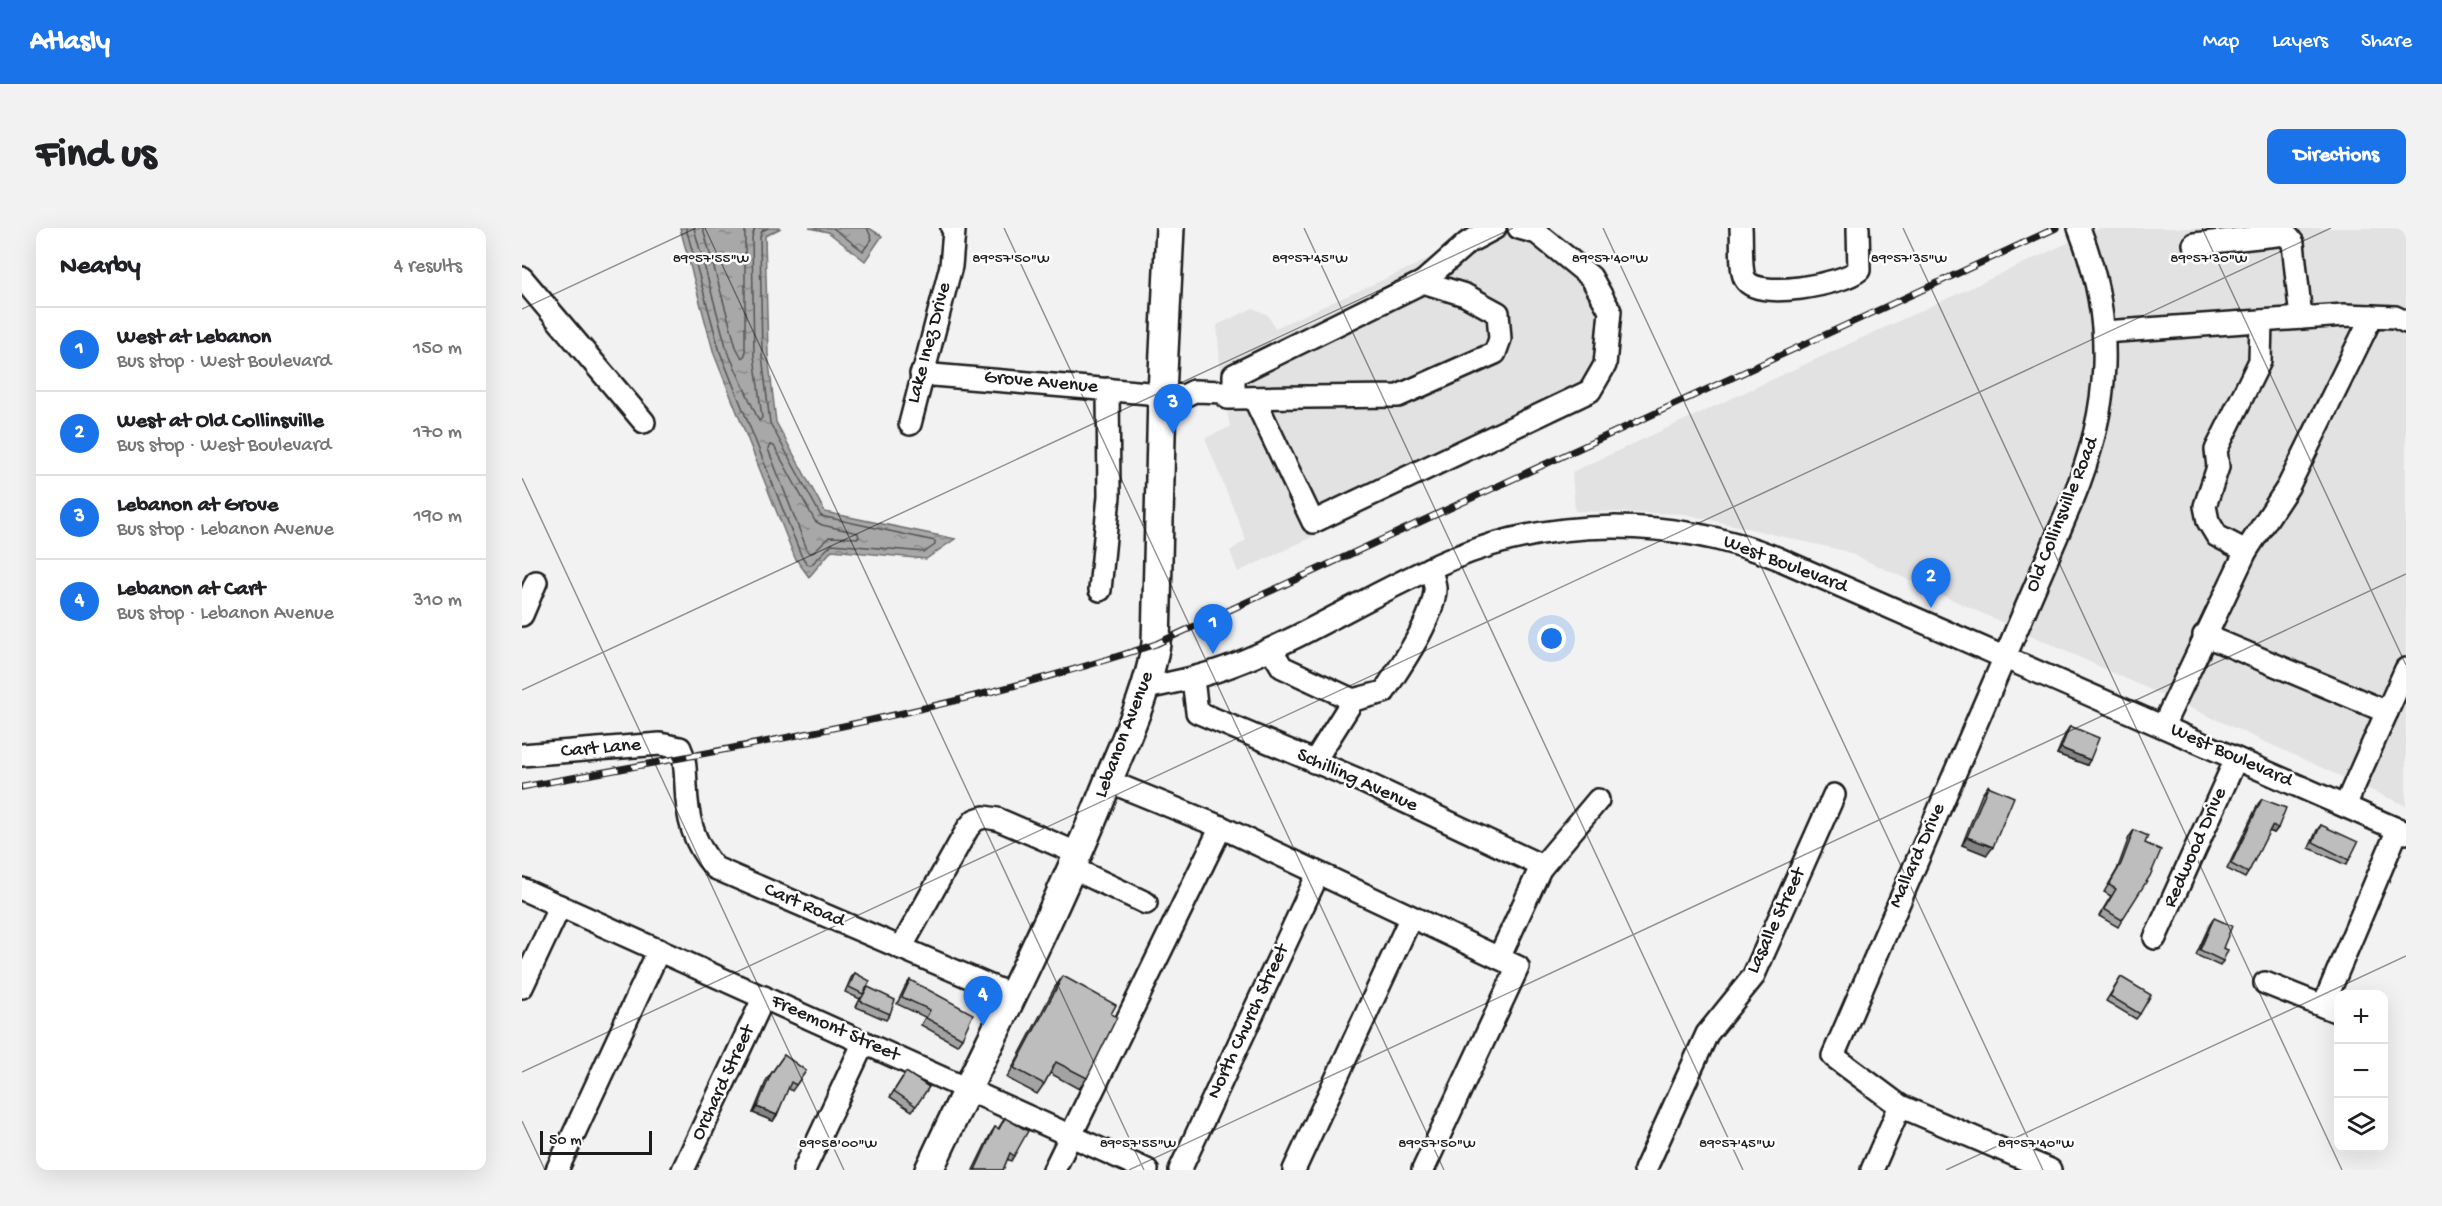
<!DOCTYPE html>
<html lang="en">
<head>
<meta charset="utf-8">
<style>
  body { margin:0; font-family:"Gochi Hand",sans-serif; background:#f2f2f2; color:#202124 }
  .controls { position:absolute; right:18px; bottom:18px; display:grid; overflow:hidden; border-radius:12px; box-shadow:0 6px 24px #0002 }
  .controls button { width:54px; height:54px; display:grid; place-items:center; padding:0; border:0; border-bottom:2px solid #e0e0e0; background:#fff; color:#202124; font:30px sans-serif }
  .scale { position:absolute; left:18px; bottom:15px; width:112px; box-sizing:border-box; padding-left:6px; border:3px solid #1c1c1c; border-top:0; font-size:16px; line-height:21px; white-space:nowrap; color:#1c1c1c; -webkit-text-stroke:4px #fff; paint-order:stroke }
  .you { position:absolute; left:1030px; top:411px; width:21px; height:21px; margin:-15px; border:4px solid #fff; border-radius:50%; background:#1a73e8; box-shadow:0 0 0 9px #1a73e833 }
  .badge { display:grid; place-items:center; width:39px; height:39px; border-radius:50%; background:#1a73e8; color:#fff; font-size:20px; font-weight:700 }
  .pin { position:absolute; translate:-50% -50px; filter:drop-shadow(0 2px 3px #0008) }
  .pin::after { content:''; position:absolute; top:32px; width:21px; height:18px; background:inherit; clip-path:polygon(0 0,100% 0,50% 100%) }
  .list { margin:0; padding:0; list-style:none }
  h2 { display:flex; justify-content:space-between; align-items:center; height:78px; margin:0; padding:0 24px; font-size:26px }
  h2 small { font-size:20px; font-weight:400; color:#757577 }
  .list li { display:grid; grid-template-columns:39px 1fr auto; gap:18px; align-items:center; box-sizing:border-box; height:84px; padding:0 24px; border-top:2px solid #e0e0e0 }
  .list b { display:block; font-size:22px; white-space:nowrap }
  .list p { margin:0; font-size:20px; white-space:nowrap; color:#757577 }
  .list em { font-size:20px; font-style:normal; color:#757577 }
  .icon { flex:none; width:33px; height:33px; fill:none; stroke:currentColor; stroke-width:2; stroke-linecap:round; stroke-linejoin:round }
  .map { position:relative; flex:none; width:1884px; height:942px; overflow:hidden; border-radius:12px }
  header { display:flex; align-items:center; gap:36px; box-sizing:border-box; height:84px; padding:0 30px; background:#1a73e8; color:#fff }
  header strong { font-size:28px }
  nav { display:flex; gap:33px; margin-inline-start:auto; font-size:21px }
  .intro { display:flex; align-items:center; justify-content:space-between; box-sizing:border-box; height:144px; padding:0 36px }
  h1 { margin:0; font-size:42px }
  .button { padding:15px 27px; border-radius:12px; background:#1a73e8; color:#fff; font-size:21px; font-weight:700 }
  main { display:flex; gap:36px; padding:0 36px }
  aside { flex:1; background:#fff; border-radius:12px; box-shadow:0 6px 24px #0002 }
  .map>svg:first-child { display:block }
  .built { fill:#e2e2e2 }
  .water { fill:url(#water-ripples); stroke:#707070; stroke-width:1.5 }
  .lines { fill:none; stroke-linecap:round; stroke-linejoin:round }
  .shore { stroke:#545454; stroke-width:1.5 }
  .minor-casing { stroke:#1c1c1c; stroke-width:26 }
  .major-casing { stroke:#1c1c1c; stroke-width:32 }
  .minor { stroke:#fff; stroke-width:21 }
  .major { stroke:#fff; stroke-width:27 }
  .rail-casing { stroke:#1c1c1c; stroke-width:7 }
  .rail { stroke:#fff; stroke-width:4.5; stroke-dasharray:14; stroke-linecap:butt }
  .wall { fill:#a3a3a3; stroke:#1c1c1c; stroke-width:1.5 }
  .shaded-wall { fill:#848484; stroke:#1c1c1c; stroke-width:1.5 }
  .building { fill:#bdbdbd; stroke:#1c1c1c; stroke-width:1.5 }
  .ticks { fill:none; stroke:#1c1c1c; stroke-width:1.5; stroke-opacity:0.45 }
  .labels { text-anchor:middle; dominant-baseline:central; stroke-width:5; stroke-linejoin:round; paint-order:stroke }
  .street-label { font-size:20px; fill:#1c1c1c; stroke:#fff }
  .ticks-label { font-size:15px; text-anchor:middle; fill:#1c1c1c; stroke:#fff; stroke-width:5; stroke-linejoin:round; paint-order:stroke }
</style>
</head>
<body>
<header>
<strong>Atlasly</strong>
<nav><a>Map</a><a>Layers</a><a>Share</a></nav>
</header>
<div class="intro"><h1>Find us</h1><a class="button">Directions</a></div>
<main>
<aside>
<h2>Nearby<small>4 results</small></h2>
<ul class="list">
<li><span class="badge">1</span><div><b>West at Lebanon</b><p>Bus stop · West Boulevard</p></div><em>150 m</em></li>
<li><span class="badge">2</span><div><b>West at Old Collinsville</b><p>Bus stop · West Boulevard</p></div><em>170 m</em></li>
<li><span class="badge">3</span><div><b>Lebanon at Grove</b><p>Bus stop · Lebanon Avenue</p></div><em>190 m</em></li>
<li><span class="badge">4</span><div><b>Lebanon at Cart</b><p>Bus stop · Lebanon Avenue</p></div><em>310 m</em></li>
</ul>
</aside>
<div class="map">
<svg width="1884" height="942" viewBox="0 0 1884 942">
  <defs>
    <pattern id="water-ripples" width="26" height="14" patternUnits="userSpaceOnUse" patternTransform="scale(1.5)"><rect width="26" height="14" fill="#a8a8a8"/><path d="M2 4q2-2 4 0t4 0M15 11q2-2 4 0t4 0" fill="none" stroke="#888"/></pattern>
  </defs>
  <rect width="100%" height="100%" fill="#f2f2f2"/>
  <filter id="ink" filterUnits="userSpaceOnUse"><feTurbulence type="fractalNoise" baseFrequency=".0167" numOctaves="2"/><feDisplacementMap in="SourceGraphic" scale="12" xChannelSelector="R" yChannelSelector="G"/><feConvolveMatrix kernelMatrix="1 2 1 2 8 2 1 2 1" color-interpolation-filters="sRGB"/></filter>
  <g filter="url(#ink)">
    <!-- built -->
    <g class="built">
      <polygon points="963,0 1010,0 1074,40 1089,136 1080,166 1062,181 716,344 708,323 724,312 683,210 708,199 699,149 695,97 731,80 746,87 753,100 894,37"/>
      <polygon points="1578,0 1884,0 1884,578 1323,323 1163,286 1053,283 1050,244"/>
    </g>
    <!-- water -->
    <g class="water">
      <polygon points="158,0 259,0 243,8 246,126 254,194 303,284 433,311 404,331 310,322 287,349 273,330 192,126"/>
      <polygon points="287,0 347,0 360,8 343,33 306,4"/>
    </g>
    <g class="lines">
      <!-- shore -->
      <g class="shore">
        <polyline points="164,0 198,124 279,327 285,336 289,337 310,316 403,324 413,317 413,313 299,288 248,195 240,127 238,9 240,3 246,0"/>
        <polyline points="172,0 205,122 237,193 240,190 232,127 230,9 233,0"/>
        <polyline points="181,0 214,119 220,130 223,127 223,0"/>
        <polyline points="311,0 341,23 350,11 345,0"/>
        <polygon points="248,217 252,218 293,293 300,297 336,305 337,310 307,309 290,325 286,324 246,221"/>
      </g>
      <defs>
        <g id="minor">
          <path d="M1219,0C1220,12 1218,42 1223,51C1235,73 1321,56 1337,42L1336,0"/>
          <polyline points="1672,16 1764,6 1771,15 1779,90"/>
          <polyline points="0,50 122,194"/>
          <polyline points="901,54 945,15 973,0"/>
          <polyline points="1582,104 1822,87 1850,88"/>
          <polyline points="399,146 662,168 672,163 702,164 706,170 876,168 973,125 978,111 976,85 943,67 901,54 712,147 712,170"/>
          <polyline points="732,170 791,294 1068,163 1083,137 1088,83 1069,49 1015,5 997,0"/>
          <polyline points="388,196 429,38 432,3 430,0"/>
          <polyline points="1724,323 1695,308 1686,293 1683,278 1696,239 1694,222 1738,133 1739,93"/>
          <polyline points="578,362 587,268 586,161"/>
          <polyline points="0,387 14,354"/>
          <polyline points="1682,407 1865,484"/>
          <polyline points="749,421 760,439 831,472 792,534"/>
          <polyline points="671,451 675,484 837,552 1020,638 1018,641"/>
          <path d="M624,460C654,454 683,448 711,437C786,408 853,363 927,332C1031,288 1151,289 1255,330L1884,605"/>
          <path d="M831,472L862,464C879,437 910,394 913,363C914,356 910,347 908,340"/>
          <polyline points="1641,498 1724,323 1766,259 1850,88 1873,89 1884,94"/>
          <path d="M0,527L138,516L158,520C164,532 163,544 164,557C165,590 171,615 193,640L489,767"/>
          <polyline points="586,553 699,599 996,739 901,942"/>
          <polyline points="1823,578 1884,441"/>
          <polyline points="550,640 624,675"/>
          <polyline points="0,661 625,942"/>
          <polyline points="1633,710 1714,531"/>
          <polyline points="379,720 446,600 453,592 462,589 475,591 557,626"/>
          <polyline points="977,730 1018,641 1076,572"/>
          <polyline points="1743,755 1816,784"/>
          <polyline points="0,759 38,678"/>
          <polyline points="1801,778 1876,601"/>
          <polyline points="35,942 137,722"/>
          <polyline points="161,942 242,769"/>
          <polyline points="282,942 342,814"/>
          <polyline points="532,942 699,599"/>
          <polyline points="658,942 796,646"/>
          <polyline points="772,942 889,689"/>
          <polyline points="1123,942 1185,806 1231,749 1312,567"/>
          <polyline points="1350,942 1378,878"/>
          <path d="M1528,942L1378,878L1311,828L1550,273C1589,180 1594,94 1557,0"/>
        </g>
        <path id="major" d="M407,942C466,815 531,691 583,561C602,513 625,468 634,416L640,166L648,0"/>
      </defs>
      <!-- minor casing -->
      <use href="#minor" class="minor-casing"/>
      <!-- major casing -->
      <use href="#major" class="major-casing"/>
      <!-- minor -->
      <use href="#minor" class="minor"/>
      <!-- major -->
      <use href="#major" class="major"/>
      <defs>
        <path id="rail" d="M0,559C213,520 428,484 634,416L1534,0"/>
      </defs>
      <!-- rail casing -->
      <use href="#rail" class="rail-casing"/>
      <!-- rail -->
      <use href="#rail" class="rail"/>
    </g>
    <!-- wall -->
    <g class="wall">
      <polygon points="1548,498 1565,537 1535,526 1544,504"/>
      <polygon points="1466,558 1465,627 1440,617 1460,566"/>
      <polygon points="1740,571 1756,600 1752,605 1747,603 1726,645 1723,650 1705,641 1736,576"/>
      <polygon points="1799,597 1827,632 1824,637 1787,620 1795,602"/>
      <polygon points="1612,602 1623,615 1600,692 1596,699 1577,688 1589,668 1582,664 1595,642 1607,609"/>
      <polygon points="1692,690 1701,720 1701,733 1698,738 1674,727 1688,696"/>
      <polygon points="333,745 344,760 368,786 364,792 334,779 339,769 338,771 323,764 329,750"/>
      <polygon points="541,748 589,786 565,850 557,861 528,845 522,856 515,866 485,850 533,759"/>
      <polygon points="1599,749 1618,786 1614,791 1584,773"/>
      <polygon points="388,752 440,810 435,817 399,797 403,789 375,776 383,759"/>
      <polygon points="262,827 284,843 270,863 266,860 255,887 251,893 231,885 245,851"/>
      <polygon points="380,850 407,859 390,883 368,869"/>
      <polygon points="483,890 492,928 489,933 485,931 481,942 451,942 469,905 473,899 476,901"/>
    </g>
    <!-- shaded-wall -->
    <g class="shaded-wall">
      <polygon points="1539,520 1568,532 1565,537 1535,526"/>
      <polygon points="1750,598 1756,600 1752,605 1747,603"/>
      <polygon points="1445,609 1471,619 1465,627 1440,617"/>
      <polygon points="235,879 255,887 251,893 231,885"/>
    </g>
    <!-- building -->
    <g class="building">
      <polygon points="1548,498 1577,510 1568,532 1539,520"/>
      <polygon points="1466,558 1492,569 1471,619 1445,609"/>
      <polygon points="1740,571 1764,580 1756,600 1750,598 1726,645 1709,636"/>
      <polygon points="1799,597 1836,614 1827,632 1791,614"/>
      <polygon points="1612,602 1626,608 1623,615 1639,622 1628,648 1600,692 1582,681 1594,661 1587,657 1599,636"/>
      <polygon points="1692,690 1710,698 1701,720 1706,722 1701,733 1678,722"/>
      <polygon points="333,745 348,753 341,766 327,759"/>
      <polygon points="541,748 594,777 589,786 595,789 565,850 534,834 522,856 492,840"/>
      <polygon points="1599,749 1629,767 1618,786 1588,768"/>
      <polygon points="388,752 451,786 440,810 404,790 408,782 380,769"/>
      <polygon points="346,759 373,772 368,786 338,773"/>
      <polygon points="262,827 284,843 274,857 269,854 255,887 235,879 249,846"/>
      <polygon points="384,844 407,859 394,878 372,863"/>
      <polygon points="483,890 506,903 492,928 488,925 481,942 453,942 473,899 477,901"/>
    </g>
  </g>
  <!-- ticks -->
  <path class="ticks" d="M183,0L622,942M482,0L922,942M782,0L1221,942M1081,0L1521,942M1381,0L1820,942M1680,0L1884,437M0,81L174,0M0,250L322,942M0,462L991,0M0,844L1809,0M0,893L23,942M607,942L1884,346M1424,942L1884,728"/>
  <g class="labels">
    <!-- street labels -->
    <g class="street-label">
      <text transform="translate(408 115) rotate(-75)">Lake Inez Drive</text>
      <text transform="translate(519 155) rotate(5)">Grove Avenue</text>
      <text transform="translate(1541 287) rotate(-68)">Old Collinsville Road</text>
      <text transform="translate(1263 337) rotate(21)">West Boulevard</text>
      <text transform="translate(603 507) rotate(-69)">Lebanon Avenue</text>
      <text transform="translate(79 521) rotate(-5)">Cart Lane</text>
      <text transform="translate(1709 528) rotate(24)">West Boulevard</text>
      <text transform="translate(835 553) rotate(24)">Schilling Avenue</text>
      <text transform="translate(1674 620) rotate(-66)">Redwood Drive</text>
      <text transform="translate(1396 628) rotate(-66)">Mallard Drive</text>
      <text transform="translate(282 678) rotate(23)">Cart Road</text>
      <text transform="translate(1255 693) rotate(-65)">Lasalle Street</text>
      <text transform="translate(727 794) rotate(-65)">North Church Street</text>
      <text transform="translate(313 801) rotate(24)">Freemont Street</text>
      <text transform="translate(202 855) rotate(-65)">Orchard Street</text>
    </g>
  </g>
  <g class="ticks-label">
    <text x="189" y="34">89°57'55"W</text>
    <text x="489" y="34">89°57'50"W</text>
    <text x="788" y="34">89°57'45"W</text>
    <text x="1088" y="34">89°57'40"W</text>
    <text x="1387" y="34">89°57'35"W</text>
    <text x="1687" y="34">89°57'30"W</text>
    <text x="316" y="919">89°58'00"W</text>
    <text x="616" y="919">89°57'55"W</text>
    <text x="915" y="919">89°57'50"W</text>
    <text x="1215" y="919">89°57'45"W</text>
    <text x="1514" y="919">89°57'40"W</text>
  </g>
</svg>
<div class="controls">
<button>+</button>
<button>−</button>
<button><svg class="icon" aria-label="layers" viewBox="0 0 24 24"><path d="M12 4l9 5-9 5-9-5zM3 14l9 5 9-5"/></svg></button>
</div>
<div class="scale">50 m</div>
<div class="you"></div>
<div class="pin badge" style="left:691px;top:426px">1</div>
<div class="pin badge" style="left:1409px;top:380px">2</div>
<div class="pin badge" style="left:651px;top:206px">3</div>
<div class="pin badge" style="left:461px;top:798px">4</div>
</div>
</main>
</body>
</html>
